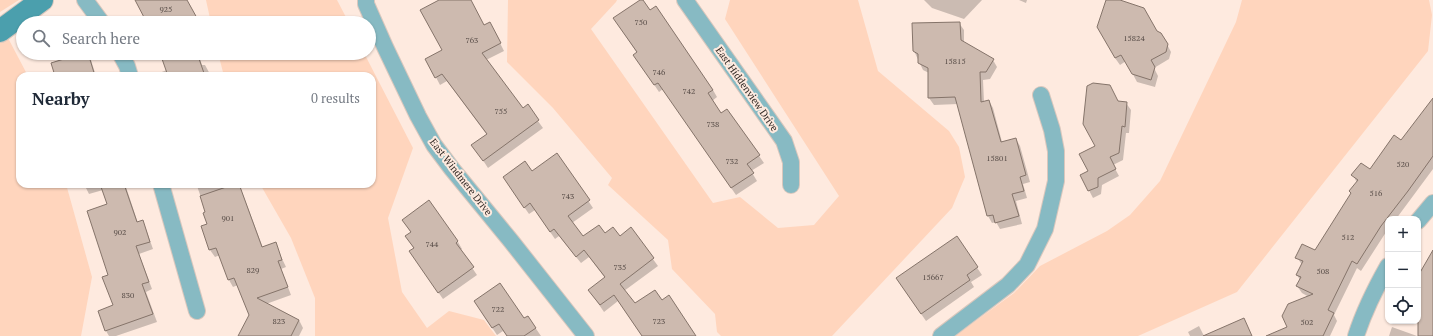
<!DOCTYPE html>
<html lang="en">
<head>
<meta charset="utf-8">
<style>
  body { margin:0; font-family:"PT Serif",serif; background:#f6f6f7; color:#1f2937 }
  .controls { position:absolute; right:12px; bottom:12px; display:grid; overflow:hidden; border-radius:8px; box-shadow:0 1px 3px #0004 }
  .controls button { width:36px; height:36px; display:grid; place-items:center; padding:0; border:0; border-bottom:1px solid #e0e1e3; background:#fff; color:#1f2937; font:20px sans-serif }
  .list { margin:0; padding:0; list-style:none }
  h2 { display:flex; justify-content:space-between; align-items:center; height:52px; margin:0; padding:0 16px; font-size:17px }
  h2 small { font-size:13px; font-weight:400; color:#747a83 }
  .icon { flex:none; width:22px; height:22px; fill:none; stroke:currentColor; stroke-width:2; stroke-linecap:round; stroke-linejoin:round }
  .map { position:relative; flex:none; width:1433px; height:336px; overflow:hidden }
  .search { position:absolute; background:#fff; box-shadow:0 1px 3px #0004; left:16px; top:16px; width:360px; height:44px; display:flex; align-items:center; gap:10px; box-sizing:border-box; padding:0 14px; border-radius:22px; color:#747a83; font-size:15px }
  .panel { position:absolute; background:#fff; box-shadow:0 1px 3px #0004; left:16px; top:72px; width:360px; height:116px; border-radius:12px }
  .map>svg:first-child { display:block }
  .green { fill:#ffd5bd }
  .shadow { fill:#0003 }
  .building { fill:#cdbaaf; stroke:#85746a }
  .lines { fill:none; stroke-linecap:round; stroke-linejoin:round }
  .street-casing { stroke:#d9c7bd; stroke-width:18 }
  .secondary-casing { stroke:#d9c7bd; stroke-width:24 }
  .street { stroke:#87bac3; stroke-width:16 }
  .secondary { stroke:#4b9fad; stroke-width:22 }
  .labels { text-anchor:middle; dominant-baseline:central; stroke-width:4; stroke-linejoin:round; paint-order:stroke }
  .number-label { font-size:8px; fill:#574c47 }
  .street-label { font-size:10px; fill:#302824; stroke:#feeadf }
</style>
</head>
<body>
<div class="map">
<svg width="1433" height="336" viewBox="0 0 1433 336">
  <rect width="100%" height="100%" fill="#feeadf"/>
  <!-- green -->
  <g class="green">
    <polygon points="0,0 19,0 0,12"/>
    <polygon points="206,0 337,0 349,23 211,23"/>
    <polygon points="508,0 617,0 616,2 591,29 713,203 740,197 778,228 814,225 839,196 725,19 730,0 858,0 878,71 949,131 959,147 965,177 952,208 832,336 721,336 717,332 715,314 672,269 668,240 608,185 612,178 553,108 507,62"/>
    <polygon points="1242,0 1429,0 1432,15 1428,51 1237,292 1138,336 955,336 1014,293 1040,266 1107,231 1130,215 1160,181 1236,22"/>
    <polygon points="8,38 28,76 20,76 20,184 66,184 92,277 81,336 0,336 0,42"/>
    <polygon points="218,53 364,53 413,148 388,218 402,292 427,328 449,311 484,320 496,336 315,336 315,298 291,238 260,184 372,184 372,76 224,76"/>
  </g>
  <!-- shadow -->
  <g class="shadow">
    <polygon points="136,0 186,0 199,23 142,23 141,21 146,18"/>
    <polygon points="442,0 470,0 484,26 494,31 504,51 486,60 522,110 527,106 543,128 488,168 473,145 487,135 447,81 440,85 427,60 444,51"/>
    <polygon points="642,0 713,90 717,97 712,101 721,114 727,110 764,163 751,171 757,181 736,195 663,89 659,92 639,62 637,53 619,26"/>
    <polygon points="924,0 982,0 964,19 932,8"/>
    <polygon points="1019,0 1027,0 1026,3"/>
    <polygon points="1107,0 1116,0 1156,32 1161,33 1171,52 1169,59 1154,68 1158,76 1155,87 1137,82 1126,61 1120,65 1115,58"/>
    <polygon points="959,23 964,30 964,43 993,60 997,67 990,79 983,80 984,102 989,101 993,108 1002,142 1016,139 1020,146 1030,182 1023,184 1027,198 1016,201 1022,224 1000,229 996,222 992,223 988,216 958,104 934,105 929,98 929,73 923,70 914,51"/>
    <polygon points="86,53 87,53 91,60 96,76 56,76"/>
    <polygon points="172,53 198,53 202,65 205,65 211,76 160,76 159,73 167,70"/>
    <polygon points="1118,102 1126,103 1131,110 1129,133 1126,133 1123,160 1113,165 1119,176 1102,185 1101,194 1093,198 1081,175 1089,171 1096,147"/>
    <polygon points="1433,107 1433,169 1396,219 1388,219 1388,229 1361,271 1357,268 1334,315 1337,321 1330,336 1268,336 1288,328 1309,297 1302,293 1297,286 1300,280 1297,275 1302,265 1297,257 1315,252 1352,194 1350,192 1357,183 1353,175 1370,171 1402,142"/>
    <polygon points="557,154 593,208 572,223 583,238 605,234 620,237 631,229 658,266 624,291 635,305 662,301 695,336 642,336 618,301 604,312 589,290 605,278 589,257 581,263 559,236 555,239 535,210 529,214 508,184 532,172"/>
    <polygon points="84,184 125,184 138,223 142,222 146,229 153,249 139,254 152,289 146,292 157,322 116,336 109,336 106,331 99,311 114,306 109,276 108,205 103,190 89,194"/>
    <polygon points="192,184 239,184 263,248 275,244 286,267 281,269 291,295 266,304 299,320 303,328 299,336 239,336 250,315 238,285 233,287 229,280 220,255 215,257 210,250 202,227 208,225 206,212 197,186 194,187"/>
    <polygon points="429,202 458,242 462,249 460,250 477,275 443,299 410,252 414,249 407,237 411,233 403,220"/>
    <polygon points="957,238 982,275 971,282 974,287 926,321 897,279"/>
    <polygon points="475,302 524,320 528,317 541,336 507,336 503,331 497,335"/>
    <polygon points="1199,326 1204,336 1190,336 1188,332"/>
    <polygon points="1392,327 1417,336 1389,336"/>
  </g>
  <!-- building -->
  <g class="building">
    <polygon points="135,0 187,0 197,18 187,23 147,23"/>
    <polygon points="439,0 471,0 484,25 490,22 501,43 482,53 523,108 528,104 539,120 483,161 471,145 487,134 442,74 435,78 425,59 442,50 420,10"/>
    <polygon points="640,0 643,0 650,10 656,6 713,90 708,93 721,113 727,109 760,155 747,164 754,173 731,188 658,83 654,85 633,55 637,52 613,18"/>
    <polygon points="1106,0 1120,0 1144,8 1157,31 1161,33 1168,44 1166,52 1151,60 1155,67 1151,80 1132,74 1121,55 1115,58 1097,27"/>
    <polygon points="960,22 961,40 994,59 986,72 980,72 981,102 989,100 1001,142 1016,138 1026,175 1020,177 1024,191 1012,194 1019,216 995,223 993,215 987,216 955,97 928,98 928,68 918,63 918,54 913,51 912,23"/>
    <polygon points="83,53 88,53 95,76 55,76 51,63"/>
    <polygon points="168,53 197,53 205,76 168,76 161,56"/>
    <polygon points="1093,83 1110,85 1118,101 1127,102 1125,127 1122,126 1119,153 1110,157 1116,169 1098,178 1098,187 1088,191 1080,175 1088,171 1079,154 1095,146 1083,124 1087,86"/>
    <polygon points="1433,98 1433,156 1408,191 1381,226 1357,264 1352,261 1328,310 1334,313 1323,336 1266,336 1287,327 1282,316 1288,304 1313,294 1296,286 1301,277 1296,275 1303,261 1295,258 1302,244 1315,250 1351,193 1349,191 1358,180 1351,175 1361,163 1370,169 1394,135 1401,140"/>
    <polygon points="557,153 590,200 568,216 583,236 599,225 605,233 613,227 620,236 631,227 654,258 620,284 635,303 655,290 662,300 669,295 696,336 642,336 614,295 600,305 588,290 605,277 584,250 576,257 554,229 550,232 530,203 524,208 503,177 525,161 532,171"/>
    <polygon points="100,184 124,184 137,222 143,220 150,242 136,246 149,282 142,284 153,314 105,331 98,311 113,305 102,277 108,275 87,211 107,204"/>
    <polygon points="235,184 239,184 262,247 276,242 282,260 278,261 288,287 257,298 299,320 291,336 238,336 249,315 234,278 228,280 216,248 209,250 201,226 207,224 203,213 205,212 200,196"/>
    <polygon points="429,200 458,241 456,243 474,267 438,293 409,251 414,248 405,236 411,232 402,220"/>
    <polygon points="957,236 978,267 967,275 970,280 921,314 896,278"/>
    <polygon points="1433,250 1433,336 1418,336 1418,276"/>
    <polygon points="500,283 524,318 528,316 536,328 524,336 507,336 499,324 492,328 474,301"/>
    <polygon points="1244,318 1252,336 1203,336"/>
  </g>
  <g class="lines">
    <defs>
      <g id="street">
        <polyline points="85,0 102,23"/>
        <polyline points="366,0 366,4 385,47 418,116 434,145 452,169 511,241 586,336"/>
        <polyline points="685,0 784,141 791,162 791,185"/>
        <polyline points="120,53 127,66 130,76"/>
        <polyline points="161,184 197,311"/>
        <polyline points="1418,221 1433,203"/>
        <polyline points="941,336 1008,285 1027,265 1045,229 1056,181 1056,151 1052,130 1041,95"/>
        <path d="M1356,336C1364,311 1375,289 1388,266"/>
      </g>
      <polyline id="secondary" points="0,31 42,0"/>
    </defs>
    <!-- street casing -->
    <use href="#street" class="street-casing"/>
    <!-- secondary casing -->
    <use href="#secondary" class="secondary-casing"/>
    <!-- street -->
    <use href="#street" class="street"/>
    <!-- secondary -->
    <use href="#secondary" class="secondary"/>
  </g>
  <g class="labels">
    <!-- number labels -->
    <g class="number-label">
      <text x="166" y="9">925</text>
      <text x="641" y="22">750</text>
      <text x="1134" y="38">15824</text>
      <text x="472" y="40">763</text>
      <text x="955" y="61">15815</text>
      <text x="659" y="72">746</text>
      <text x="689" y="91">742</text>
      <text x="501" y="111">755</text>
      <text x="713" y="124">738</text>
      <text x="997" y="158">15801</text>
      <text x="732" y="161">732</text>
      <text x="1403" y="164">520</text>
      <text x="1376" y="193">516</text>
      <text x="568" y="196">743</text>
      <text x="228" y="218">901</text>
      <text x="120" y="232">902</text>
      <text x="1348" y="237">512</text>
      <text x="432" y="244">744</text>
      <text x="620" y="267">735</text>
      <text x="253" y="270">829</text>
      <text x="1323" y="271">508</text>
      <text x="933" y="277">15667</text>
      <text x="128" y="295">830</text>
      <text x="498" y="309">722</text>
      <text x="279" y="321">823</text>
      <text x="659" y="321">723</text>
      <text x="1307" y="322">502</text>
    </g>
    <!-- street labels -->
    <g class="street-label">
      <text transform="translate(747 89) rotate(55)">East Hiddenview Drive</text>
      <text transform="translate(461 177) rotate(52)">East Windmere Drive</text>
    </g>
  </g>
</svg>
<div class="controls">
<button>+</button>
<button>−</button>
<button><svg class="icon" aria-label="locate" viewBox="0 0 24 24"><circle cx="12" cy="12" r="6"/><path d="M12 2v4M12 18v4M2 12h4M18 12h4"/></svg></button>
</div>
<div class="search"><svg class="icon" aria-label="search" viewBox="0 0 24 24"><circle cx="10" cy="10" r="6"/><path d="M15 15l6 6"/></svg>Search here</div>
<section class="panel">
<h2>Nearby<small>0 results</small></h2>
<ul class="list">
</ul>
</section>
</div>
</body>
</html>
